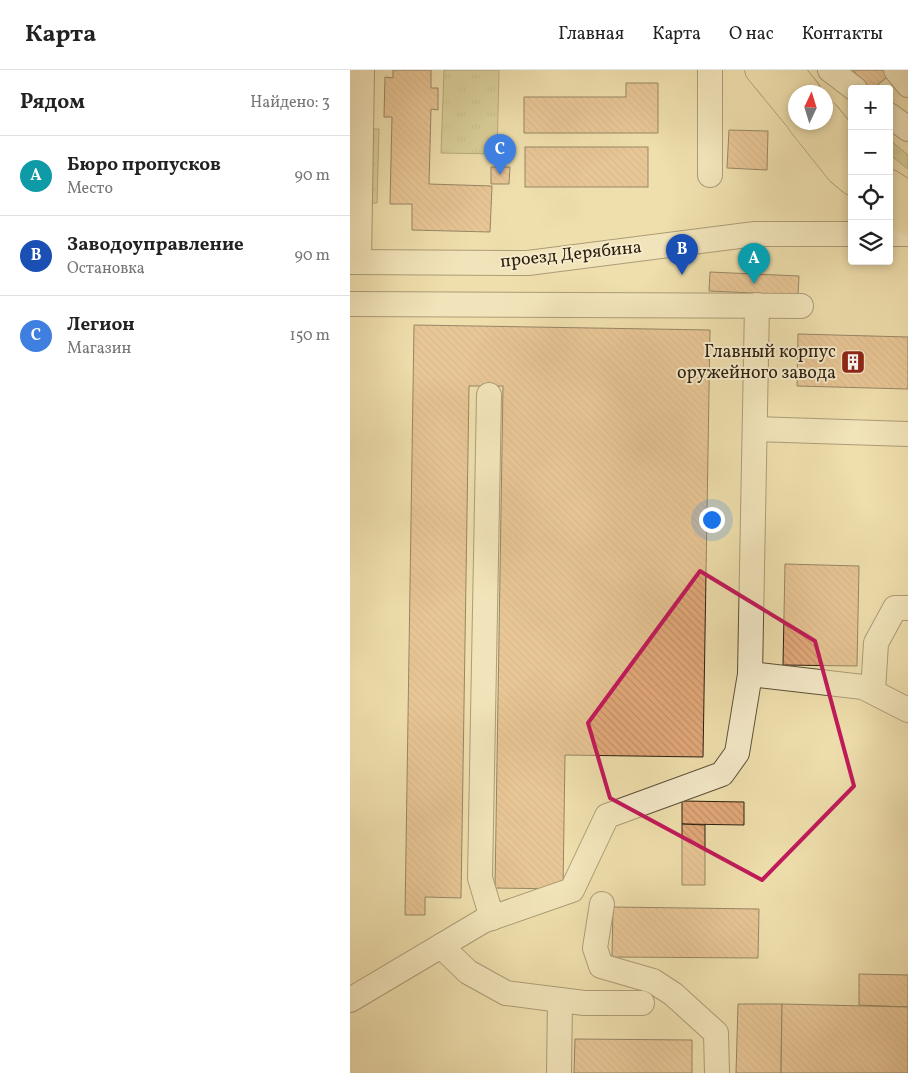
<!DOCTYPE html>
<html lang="ru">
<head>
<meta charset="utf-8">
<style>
  body { margin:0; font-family:Vollkorn,serif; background:#f2f2f2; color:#222 }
  .controls { position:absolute; right:15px; top:15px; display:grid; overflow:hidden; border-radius:5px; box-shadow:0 2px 8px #0003 }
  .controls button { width:45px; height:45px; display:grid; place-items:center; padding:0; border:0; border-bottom:1px solid #e0e0e0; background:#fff; color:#222; font:25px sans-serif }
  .compass { position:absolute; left:438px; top:15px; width:45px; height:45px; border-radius:50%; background:#fff; box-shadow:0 2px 8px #0003; rotate:4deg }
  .you { position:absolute; left:361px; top:449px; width:18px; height:18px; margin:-12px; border:4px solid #fff; border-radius:50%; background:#1a73e8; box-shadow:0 0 0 8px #1a73e833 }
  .badge { display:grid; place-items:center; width:32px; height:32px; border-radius:50%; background:#111827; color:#fff; font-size:16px; font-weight:700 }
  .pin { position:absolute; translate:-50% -41px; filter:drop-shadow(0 1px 2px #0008) }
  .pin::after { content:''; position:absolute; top:26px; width:18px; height:15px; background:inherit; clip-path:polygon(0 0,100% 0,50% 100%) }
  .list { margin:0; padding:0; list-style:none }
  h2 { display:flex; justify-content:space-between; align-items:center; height:65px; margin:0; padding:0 20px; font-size:21px }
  h2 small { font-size:16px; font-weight:400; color:#767676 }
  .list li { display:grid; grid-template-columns:32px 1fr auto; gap:15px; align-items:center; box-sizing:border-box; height:80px; padding:0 20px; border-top:1px solid #e0e0e0 }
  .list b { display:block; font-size:19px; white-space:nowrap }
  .list p { margin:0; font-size:16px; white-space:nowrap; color:#767676 }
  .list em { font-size:16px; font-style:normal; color:#767676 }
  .icon { flex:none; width:28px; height:28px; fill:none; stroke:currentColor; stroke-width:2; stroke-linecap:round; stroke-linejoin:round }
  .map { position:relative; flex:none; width:558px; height:1003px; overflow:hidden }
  header { display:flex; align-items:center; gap:30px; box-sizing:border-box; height:70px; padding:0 25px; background:#fff; border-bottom:1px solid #e0e0e0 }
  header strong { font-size:24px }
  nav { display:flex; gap:28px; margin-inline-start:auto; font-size:18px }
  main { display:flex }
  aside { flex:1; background:#fff }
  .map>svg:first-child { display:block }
  .grass { fill:url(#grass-tufts); stroke:#766e4a }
  .building { fill:url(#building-back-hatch); stroke:#2b1e0f }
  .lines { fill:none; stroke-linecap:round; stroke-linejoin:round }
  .minor-casing { stroke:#5c4e36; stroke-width:26 }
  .major-casing { stroke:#2b1e0f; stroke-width:29 }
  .minor { stroke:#f5eaca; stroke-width:24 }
  .major { stroke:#efdfad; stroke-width:28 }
  .marked { fill:none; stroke:#c2185b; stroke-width:4; stroke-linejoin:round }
  .labels { text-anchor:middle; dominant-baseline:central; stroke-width:4; stroke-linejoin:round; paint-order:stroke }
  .street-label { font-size:18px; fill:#2b1e0f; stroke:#f5eaca }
  .poi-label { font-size:18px; fill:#2b1e0f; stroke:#f5eaca; text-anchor:end }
</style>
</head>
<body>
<header>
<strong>Карта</strong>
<nav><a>Главная</a><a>Карта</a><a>О нас</a><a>Контакты</a></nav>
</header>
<main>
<aside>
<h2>Рядом<small>Найдено: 3</small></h2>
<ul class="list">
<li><span class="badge" style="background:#0f9aa8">A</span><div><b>Бюро пропусков</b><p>Место</p></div><em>90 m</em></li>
<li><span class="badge" style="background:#1a4fb4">B</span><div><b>Заводоуправление</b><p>Остановка</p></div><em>90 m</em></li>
<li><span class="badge" style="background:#3f7fe0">C</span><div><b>Легион</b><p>Магазин</p></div><em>150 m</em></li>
</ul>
</aside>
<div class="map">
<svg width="558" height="1003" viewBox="0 0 558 1003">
  <defs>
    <pattern id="grass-tufts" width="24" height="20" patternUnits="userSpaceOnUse" patternTransform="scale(1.25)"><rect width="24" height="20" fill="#c1bf84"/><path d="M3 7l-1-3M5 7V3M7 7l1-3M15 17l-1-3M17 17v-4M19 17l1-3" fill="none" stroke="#a6a471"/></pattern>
    <pattern id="building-back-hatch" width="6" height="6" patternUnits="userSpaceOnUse" patternTransform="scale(1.25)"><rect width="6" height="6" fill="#e3a97a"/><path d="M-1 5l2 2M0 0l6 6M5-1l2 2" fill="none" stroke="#c39168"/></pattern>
  </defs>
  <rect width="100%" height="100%" fill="#efdfad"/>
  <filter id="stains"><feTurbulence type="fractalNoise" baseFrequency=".004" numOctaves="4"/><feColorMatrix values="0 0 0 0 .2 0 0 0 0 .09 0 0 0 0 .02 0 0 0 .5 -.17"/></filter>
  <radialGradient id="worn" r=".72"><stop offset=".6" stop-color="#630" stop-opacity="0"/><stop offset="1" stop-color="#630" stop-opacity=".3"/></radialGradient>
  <!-- grass -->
  <g class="grass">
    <polygon points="94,0 149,0 147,84 91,83"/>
    <polygon points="14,59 29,59 27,133 12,133"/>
    <polygon points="539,69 558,85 558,99 539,84"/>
  </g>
  <!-- building -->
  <g class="building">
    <polygon points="43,0 81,0 81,18 88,18 88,40 81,39 79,114 142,116 140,162 62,160 62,134 40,134 42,47 34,47 35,7 43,8"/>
    <polygon points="503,0 536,0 540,5 522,19 518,19"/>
    <polygon points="276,13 308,13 308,63 174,63 174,27 276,27"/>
    <polygon points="379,60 418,61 417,100 377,98"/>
    <rect x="175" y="77" width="123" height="40"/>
    <polygon points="141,97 160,97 159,114 141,114"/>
    <polygon points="360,202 449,206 448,225 359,221"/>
    <polygon points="64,255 360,260 353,687 215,685 213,819 145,818 153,316 119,316 111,828 75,827 75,845 55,845"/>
    <polygon points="448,264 558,267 558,319 447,316"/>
    <polygon points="435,494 509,496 507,596 433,595"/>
    <polygon points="332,731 394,732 394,755 332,754"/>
    <polygon points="332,754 355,755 355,815 332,815"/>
    <polygon points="263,837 409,839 408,888 262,887"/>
    <polygon points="509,904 558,905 558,937 509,935"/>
    <polygon points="388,934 432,934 431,1003 386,1003"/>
    <polygon points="432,934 558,937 558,1003 431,1003"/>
    <polygon points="225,969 342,970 342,1003 224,1003"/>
  </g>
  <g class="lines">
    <defs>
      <g id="minor">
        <polyline points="360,0 360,105"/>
        <polyline points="480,0 505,19"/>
        <polyline points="546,0 558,15"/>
        <polyline points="539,45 558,59"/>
        <polyline points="539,164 558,164"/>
        <polyline points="0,192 178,193 405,164 502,164"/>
        <polyline points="9,192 12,0"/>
        <polyline points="0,234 451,236"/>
        <polyline points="139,325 130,808 142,848"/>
        <polyline points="405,359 558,364"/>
        <polyline points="400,604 513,617 558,640"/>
        <polyline points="523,621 526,573 545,538 558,538"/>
        <polyline points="252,834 245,878 251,896 303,911 323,924 366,963 367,1003"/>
        <polyline points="91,876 118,902 156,923 234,933 292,933"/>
        <polyline points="0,930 133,851 222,820 257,746 372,704 387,683 400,604 407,235"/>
        <polyline points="209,1003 210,930"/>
      </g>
      <g id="major">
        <polyline points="409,0 446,45"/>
        <polyline points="439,0 457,22"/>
        <polyline points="476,45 502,77"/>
        <polyline points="451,52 490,101 502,111"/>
        <polyline points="539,113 558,125"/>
        <polyline points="539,140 558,151"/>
      </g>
    </defs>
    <!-- minor casing -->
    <use href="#minor" class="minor-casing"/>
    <!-- major casing -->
    <use href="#major" class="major-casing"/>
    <!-- minor -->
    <use href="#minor" class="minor"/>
    <!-- major -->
    <use href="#major" class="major"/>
  </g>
  <!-- marked area -->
  <path d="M0 0H558V1003H0ZM350,501L465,571L504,716L412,810L260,728L238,653Z" fill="#efdfad" fill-opacity=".55" fill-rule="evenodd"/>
  <path class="marked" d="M350,501L465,571L504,716L412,810L260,728L238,653Z"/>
  <!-- icons -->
  <defs>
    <symbol id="building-square" viewBox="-11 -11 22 22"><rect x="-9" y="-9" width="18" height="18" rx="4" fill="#8f2418" stroke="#f5eaca"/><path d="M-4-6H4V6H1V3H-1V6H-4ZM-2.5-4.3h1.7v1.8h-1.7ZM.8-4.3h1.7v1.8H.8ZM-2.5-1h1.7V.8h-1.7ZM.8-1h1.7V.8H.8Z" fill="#fff"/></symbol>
  </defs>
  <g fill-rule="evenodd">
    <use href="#building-square" x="489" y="278" width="28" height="28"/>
  </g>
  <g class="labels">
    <!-- street labels -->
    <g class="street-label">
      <text transform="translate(221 185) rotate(-6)">проезд Дерябина</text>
    </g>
    <!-- poi labels -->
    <g class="poi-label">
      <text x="486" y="282">Главный корпус<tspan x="486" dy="21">оружейного завода</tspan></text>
    </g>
  </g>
  <rect width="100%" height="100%" filter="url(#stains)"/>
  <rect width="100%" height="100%" fill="url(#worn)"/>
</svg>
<div class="controls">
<button>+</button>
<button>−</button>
<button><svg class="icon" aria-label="locate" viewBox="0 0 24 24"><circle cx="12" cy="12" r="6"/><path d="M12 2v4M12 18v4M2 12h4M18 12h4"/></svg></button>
<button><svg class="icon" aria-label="layers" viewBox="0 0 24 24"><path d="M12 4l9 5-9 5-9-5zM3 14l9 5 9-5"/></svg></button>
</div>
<svg class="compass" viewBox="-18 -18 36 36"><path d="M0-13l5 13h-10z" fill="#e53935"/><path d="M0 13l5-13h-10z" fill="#767676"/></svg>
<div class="you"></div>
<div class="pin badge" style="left:404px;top:214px;background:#0f9aa8">A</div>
<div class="pin badge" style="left:332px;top:205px;background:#1a4fb4">B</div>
<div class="pin badge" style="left:150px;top:105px;background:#3f7fe0">C</div>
</div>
</main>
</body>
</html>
